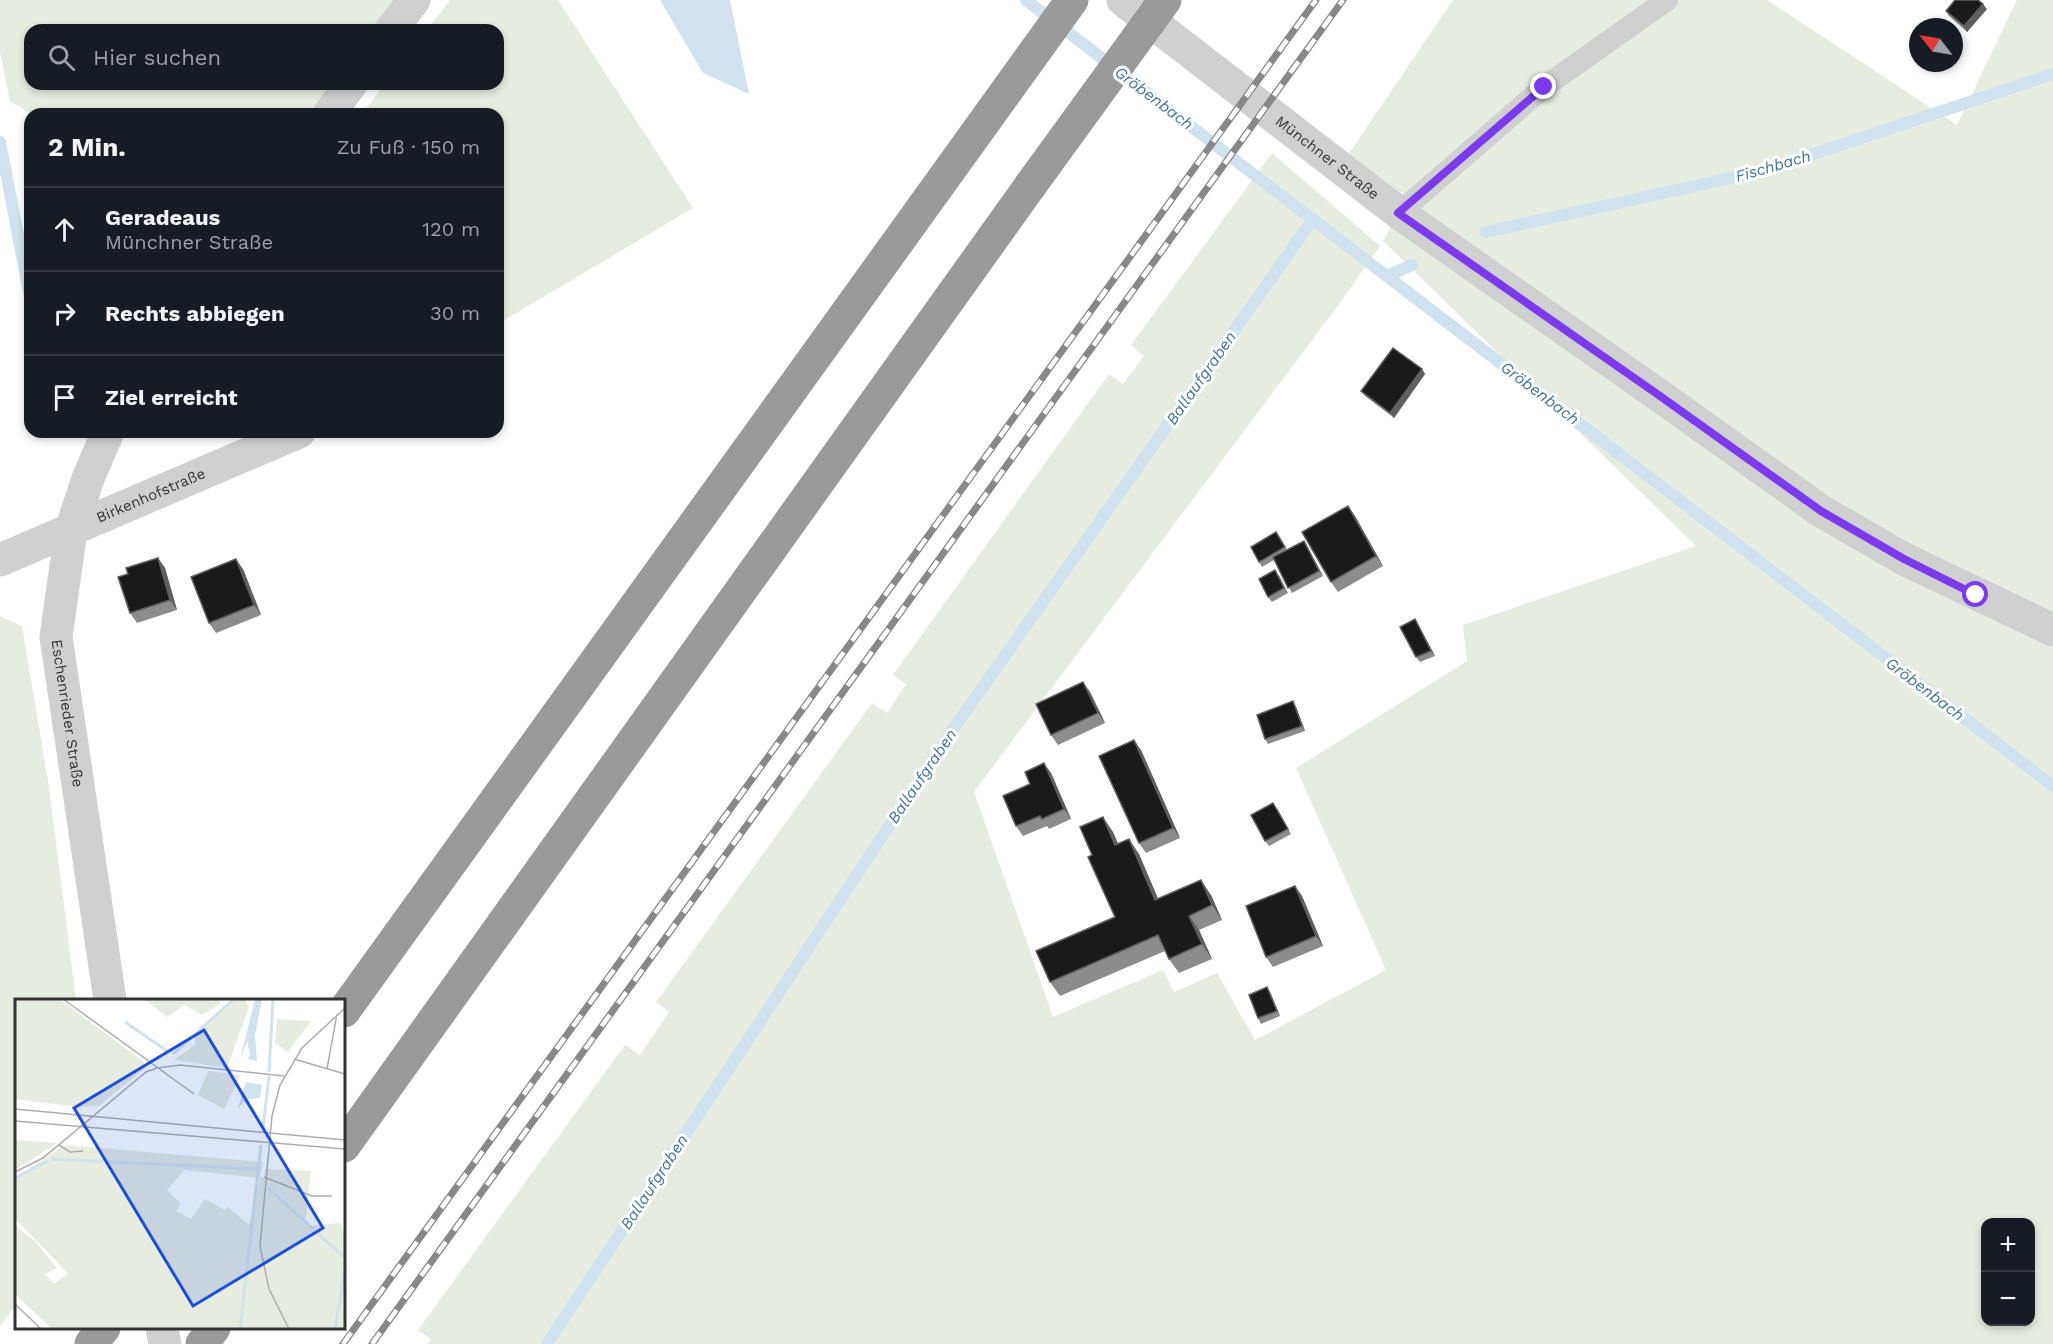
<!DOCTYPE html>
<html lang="de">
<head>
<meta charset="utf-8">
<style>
  body { margin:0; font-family:"Work Sans",sans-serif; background:#20242c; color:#f1f3f6 }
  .controls { position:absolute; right:18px; bottom:18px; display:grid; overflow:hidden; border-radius:12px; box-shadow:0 3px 9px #0003 }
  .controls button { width:54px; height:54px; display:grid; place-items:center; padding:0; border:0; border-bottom:2px solid #363941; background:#171b24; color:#f1f3f6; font:30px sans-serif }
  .compass { position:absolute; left:1909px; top:18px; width:54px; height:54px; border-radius:50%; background:#171b24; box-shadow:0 3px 9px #0003; rotate:301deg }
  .stop { position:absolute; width:18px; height:18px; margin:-14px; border:4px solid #7c3aed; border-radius:50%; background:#fff }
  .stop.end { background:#7c3aed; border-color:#fff; box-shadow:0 2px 6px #0008 }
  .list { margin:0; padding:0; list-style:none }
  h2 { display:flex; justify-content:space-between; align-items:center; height:78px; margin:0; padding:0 24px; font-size:26px }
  h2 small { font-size:20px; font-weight:400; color:#9ea1a6 }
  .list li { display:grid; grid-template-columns:39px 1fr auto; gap:18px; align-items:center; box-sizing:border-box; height:84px; padding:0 24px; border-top:2px solid #363941 }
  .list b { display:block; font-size:22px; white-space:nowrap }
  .list p { margin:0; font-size:20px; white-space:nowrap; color:#9ea1a6 }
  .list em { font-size:20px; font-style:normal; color:#9ea1a6 }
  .icon { flex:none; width:33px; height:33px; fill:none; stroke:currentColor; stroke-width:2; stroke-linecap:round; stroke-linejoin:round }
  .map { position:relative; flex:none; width:2053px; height:1344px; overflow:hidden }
  .search { position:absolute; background:#171b24; box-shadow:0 3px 9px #0003; left:24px; top:24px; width:480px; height:66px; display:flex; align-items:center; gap:15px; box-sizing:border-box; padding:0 21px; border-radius:18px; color:#9ea1a6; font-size:22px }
  .panel { position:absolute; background:#171b24; box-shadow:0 3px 9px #0003; left:24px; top:108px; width:480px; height:330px; border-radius:18px }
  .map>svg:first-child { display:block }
  .green { fill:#e6ecdf; fill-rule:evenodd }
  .water { fill:#cfe2ee }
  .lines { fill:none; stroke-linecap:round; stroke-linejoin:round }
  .stream { stroke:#cfe2ee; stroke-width:12 }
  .service { stroke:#d0d0d0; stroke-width:22 }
  .minor { stroke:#d0d0d0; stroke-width:33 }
  .tertiary { stroke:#d0d0d0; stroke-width:33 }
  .motorway { stroke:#9a9a9a; stroke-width:33 }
  .rail-casing { stroke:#888; stroke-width:7 }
  .rail { stroke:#fff; stroke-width:4.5; stroke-dasharray:14; stroke-linecap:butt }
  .motorway-bridge { stroke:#9a9a9a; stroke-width:33 }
  .wall { fill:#8c8c8c }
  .shaded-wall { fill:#5f5f5f }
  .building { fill:#1a1a1a; stroke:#5f5f5f; stroke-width:1.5 }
  .route { stroke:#7c3aed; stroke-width:8 }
  .labels { text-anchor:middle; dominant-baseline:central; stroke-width:6; stroke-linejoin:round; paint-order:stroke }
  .street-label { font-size:15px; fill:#333; stroke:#fff }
  .water-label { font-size:16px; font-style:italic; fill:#3f7597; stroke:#fff }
  .inset-river { fill:none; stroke:#cfe2ee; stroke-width:3 }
  .inset-road { fill:none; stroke:#adadad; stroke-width:1.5 }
  .view { fill:#1d4ed8; fill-opacity:0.15; stroke:#1d4ed8; stroke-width:3 }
  .inset-edge { fill:none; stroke:#333; stroke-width:3 }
</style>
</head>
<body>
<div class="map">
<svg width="2053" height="1344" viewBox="0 0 2053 1344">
  <rect width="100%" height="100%" fill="#fff"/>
  <!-- green -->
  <g class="green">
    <polygon points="0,0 396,0 373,30 30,30 30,84 332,84 309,114 32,114 10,101 0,53"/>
    <polygon points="450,0 558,0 693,208 498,324 498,114 362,114 385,84 498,84 498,30 427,30"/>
    <path d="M1453,0H1767L1957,125L2017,0H2053V1344H428L431,1339L418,1330L625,1045L640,1055L669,1012L656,1002L872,703L887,713L906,684L893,675L1109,374L1123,384L1144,356L1131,345L1272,153L1380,246L1342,300L974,792L1053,1017L1163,970L1174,992L1217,973L1255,1040L1386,970L1296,768L1467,661L1463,625L1696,546L1383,241L1398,213L1339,168ZM1986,1222H2030V1322H1986Z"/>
    <polygon points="0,616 22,626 49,787 76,1000 16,1000 16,1305 0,1326"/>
  </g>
  <!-- water -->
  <polygon class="water" points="660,0 730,0 749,94 703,73"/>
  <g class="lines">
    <!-- stream -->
    <g class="stream">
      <polyline points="1026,0 2053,786"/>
      <polyline points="0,142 30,297"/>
      <polyline points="1486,232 1763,171 2053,74"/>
      <polyline points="1387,276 1412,265"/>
      <polyline points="547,1344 951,732 1313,219"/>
    </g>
    <!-- service -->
    <polyline class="service" points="1399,213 1544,87 1667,0"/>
    <!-- minor -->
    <path class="minor" id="s1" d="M0,560L299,432"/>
    <!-- tertiary -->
    <g class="tertiary">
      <path id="s2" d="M1123,0L1399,213L1660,396L1821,511L1904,559L2053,630"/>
      <polyline points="391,30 414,0"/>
      <polyline points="329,114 351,84"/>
      <path id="s3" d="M108,432L89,476L71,530L56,637L110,1000"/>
      <polyline points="162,1328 165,1344"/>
    </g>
    <!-- motorway -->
    <g class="motorway">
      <polyline points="344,1011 1072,0"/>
      <polyline points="344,1146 1030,186"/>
      <polyline points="91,1344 104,1328"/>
      <polyline points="202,1344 214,1328"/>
    </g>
    <defs>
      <g id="rail">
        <polyline points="343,1344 1316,0"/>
        <polyline points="372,1344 1343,0"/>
      </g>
    </defs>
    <!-- rail casing -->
    <use href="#rail" class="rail-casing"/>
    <!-- rail -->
    <use href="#rail" class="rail"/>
    <!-- motorway-bridge -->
    <polyline class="motorway-bridge" points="1030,186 1165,0"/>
  </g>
  <!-- wall -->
  <g class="wall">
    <polygon points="1987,9 1967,32 1949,16 1946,11"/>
    <polygon points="1422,369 1425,374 1394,418 1365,396 1361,391"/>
    <polygon points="1355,516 1383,566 1338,592 1331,582"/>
    <polygon points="1276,532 1287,550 1304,541 1323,576 1292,593 1274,560 1262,567 1259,562"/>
    <polygon points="158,558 165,568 177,610 137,623 130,613 128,574"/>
    <polygon points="243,569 261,615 216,633 209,623"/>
    <polygon points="1279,575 1288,593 1272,602 1268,597"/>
    <polygon points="1415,619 1435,656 1420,662 1416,657"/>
    <polygon points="1090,692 1105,723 1058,745 1051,735"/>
    <polygon points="1296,707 1305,731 1268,744 1265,739"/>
    <polygon points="1141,750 1180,838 1146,853 1139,843"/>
    <polygon points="1051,773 1071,819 1049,829 1047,826 1023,836 1016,826 1030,784"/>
    <polygon points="1277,808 1291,834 1269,846 1265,841"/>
    <polygon points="1113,832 1118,844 1139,854 1158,899 1211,895 1222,920 1199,930 1212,959 1179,973 1169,959 1165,951 1060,996 1050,982 1115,917"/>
    <polygon points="1295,886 1302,896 1323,946 1273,967 1266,957"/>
    <polygon points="1270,992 1280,1016 1261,1024 1258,1018"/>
  </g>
  <!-- shaded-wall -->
  <g class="shaded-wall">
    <polygon points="1983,4 1987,9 1967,32 1964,26"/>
    <polygon points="1422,369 1425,374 1394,418 1390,413"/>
    <polygon points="1348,506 1355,516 1383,566 1376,556"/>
    <polygon points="1304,541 1307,546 1323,576 1319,571"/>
    <polygon points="158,558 165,568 177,610 170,600"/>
    <polygon points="236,559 243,569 261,615 254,605"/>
    <polygon points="1415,619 1418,624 1435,656 1431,651"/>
    <polygon points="1083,682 1090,692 1105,723 1098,713"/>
    <polygon points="1293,701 1296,707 1305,731 1302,726"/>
    <polygon points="1134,740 1141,750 1180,838 1173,828"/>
    <polygon points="1044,763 1051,773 1071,819 1064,809"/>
    <polygon points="1103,817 1113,832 1125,860 1115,845"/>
    <polygon points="1129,839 1139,854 1165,915 1155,900"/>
    <polygon points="1201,880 1211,895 1222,920 1212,905"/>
    <polygon points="1295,886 1302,896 1323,946 1316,936"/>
    <polygon points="1189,916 1199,930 1212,959 1202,944"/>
    <polygon points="1267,987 1270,992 1280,1016 1277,1011"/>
  </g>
  <!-- building -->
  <g class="building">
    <polygon points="1955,0 1978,0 1983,4 1964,26 1946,11"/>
    <polygon points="1393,348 1422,369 1390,413 1361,391"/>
    <polygon points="1348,506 1376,556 1331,582 1302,532"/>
    <polygon points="1276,532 1285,547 1259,562 1251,547"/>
    <polygon points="1304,541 1319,571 1288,588 1273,557"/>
    <polygon points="158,558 170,600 130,613 118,577 128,574 126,568"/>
    <polygon points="236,559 254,605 209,623 191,577"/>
    <polygon points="1275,570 1284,588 1268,597 1259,579"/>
    <polygon points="1415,619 1431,651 1416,657 1400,627"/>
    <polygon points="1083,682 1098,713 1051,735 1036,704"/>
    <polygon points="1293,701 1302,726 1265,739 1257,715"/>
    <polygon points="1134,740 1173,828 1139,843 1099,756"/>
    <polygon points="1044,763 1064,809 1042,819 1040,816 1016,826 1003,796 1030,784 1025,772"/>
    <polygon points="1273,803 1288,829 1265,841 1251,815"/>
    <polygon points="1103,817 1115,845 1129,839 1155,900 1201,880 1212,905 1189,916 1202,944 1169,959 1158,935 1050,982 1036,951 1115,917 1088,857 1092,855 1080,827"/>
    <polygon points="1295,886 1316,936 1266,957 1246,906"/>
    <polygon points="1267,987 1277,1011 1258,1018 1249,995"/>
  </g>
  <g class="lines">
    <!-- route -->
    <polyline class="route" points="1544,87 1398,213 1660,396 1821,511 1904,559 1976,595"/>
  </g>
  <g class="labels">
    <!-- street labels -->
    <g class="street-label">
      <text stroke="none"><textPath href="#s2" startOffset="258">Münchner Straße</textPath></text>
      <text stroke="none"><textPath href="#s1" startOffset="164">Birkenhofstraße</textPath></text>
      <text stroke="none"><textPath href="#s3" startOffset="290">Eschenrieder Straße</textPath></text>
    </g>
    <!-- water labels -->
    <g class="water-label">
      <text transform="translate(1154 98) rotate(37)">Gröbenbach</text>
      <text transform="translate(1773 166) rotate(-16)">Fischbach</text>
      <text transform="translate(1201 378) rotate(-55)">Ballaufgraben</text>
      <text transform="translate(1540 393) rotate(37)">Gröbenbach</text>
      <text transform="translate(1925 689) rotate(37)">Gröbenbach</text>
      <text transform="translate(922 776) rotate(-56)">Ballaufgraben</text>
      <text transform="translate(654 1182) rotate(-57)">Ballaufgraben</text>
    </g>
  </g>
  <!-- overview -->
  <g transform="translate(15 999)">
    <rect width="330" height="330" fill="#fff"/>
    <path d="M0,0H44L129,63L130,69L84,107L64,108L0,100ZM129,0H204L205,5L187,16L169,6L152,18ZM221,0H230L234,8L212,69L159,61L180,46V38ZM262,20L296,22L273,53L260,44ZM193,72L226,76L209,110L183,96ZM0,141L42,144L0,171ZM51,146L248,163L245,178H249L250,170L296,172L290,227L325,224L330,235V330H37L0,295V227L19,241L42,269L30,275L39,285L53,274L0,220V178ZM169,171L245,179L234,226L213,208L210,211L190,200L176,220L161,212L166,205L152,191Z" fill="#e6ecdf" fill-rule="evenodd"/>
    <path d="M247,0L240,36L242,62L233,60L235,55L232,43L225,60L240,1ZM231,83L247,86L245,99L232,100L223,109Z" fill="#cfe2ee"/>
    <path class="inset-river" d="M110,23L152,52M158,55L219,0M254,73L258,0M248,129L254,77M36,160L242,170M0,179L33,162M253,189L330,259M225,330L246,146M320,330L330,271"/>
    <path class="inset-road" d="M48,0L179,95M279,60L330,75M312,70L322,15M0,110L330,141M0,122L330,150M44,146L55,153L68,152M0,173L28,159L131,73L142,69L165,66L269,77M249,178L297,197H317M0,305L26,330M274,330L254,290L245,247L257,117L265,86L287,49L330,9"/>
    <path class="view" d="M189,31L308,229L178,307L59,109Z"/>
    <rect width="330" height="330" class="inset-edge"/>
  </g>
</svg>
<div class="controls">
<button>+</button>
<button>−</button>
</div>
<svg class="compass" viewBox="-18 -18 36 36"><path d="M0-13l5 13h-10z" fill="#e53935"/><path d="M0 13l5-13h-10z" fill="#9ea1a6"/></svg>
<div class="stop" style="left:1976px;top:595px"></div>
<div class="stop end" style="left:1544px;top:87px"></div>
<div class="search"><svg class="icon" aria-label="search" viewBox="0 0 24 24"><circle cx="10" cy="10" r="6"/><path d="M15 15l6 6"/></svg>Hier suchen</div>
<section class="panel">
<h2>2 Min.<small>Zu Fuß · 150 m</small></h2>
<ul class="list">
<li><svg class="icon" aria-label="ahead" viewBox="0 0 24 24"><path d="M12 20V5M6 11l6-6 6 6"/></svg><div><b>Geradeaus</b><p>Münchner Straße</p></div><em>120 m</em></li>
<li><svg class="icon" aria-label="right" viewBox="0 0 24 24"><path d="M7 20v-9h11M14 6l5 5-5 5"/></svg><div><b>Rechts abbiegen</b></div><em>30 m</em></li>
<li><svg class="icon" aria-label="arrive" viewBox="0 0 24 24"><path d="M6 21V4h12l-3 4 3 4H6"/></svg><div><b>Ziel erreicht</b></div></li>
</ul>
</section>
</div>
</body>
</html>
